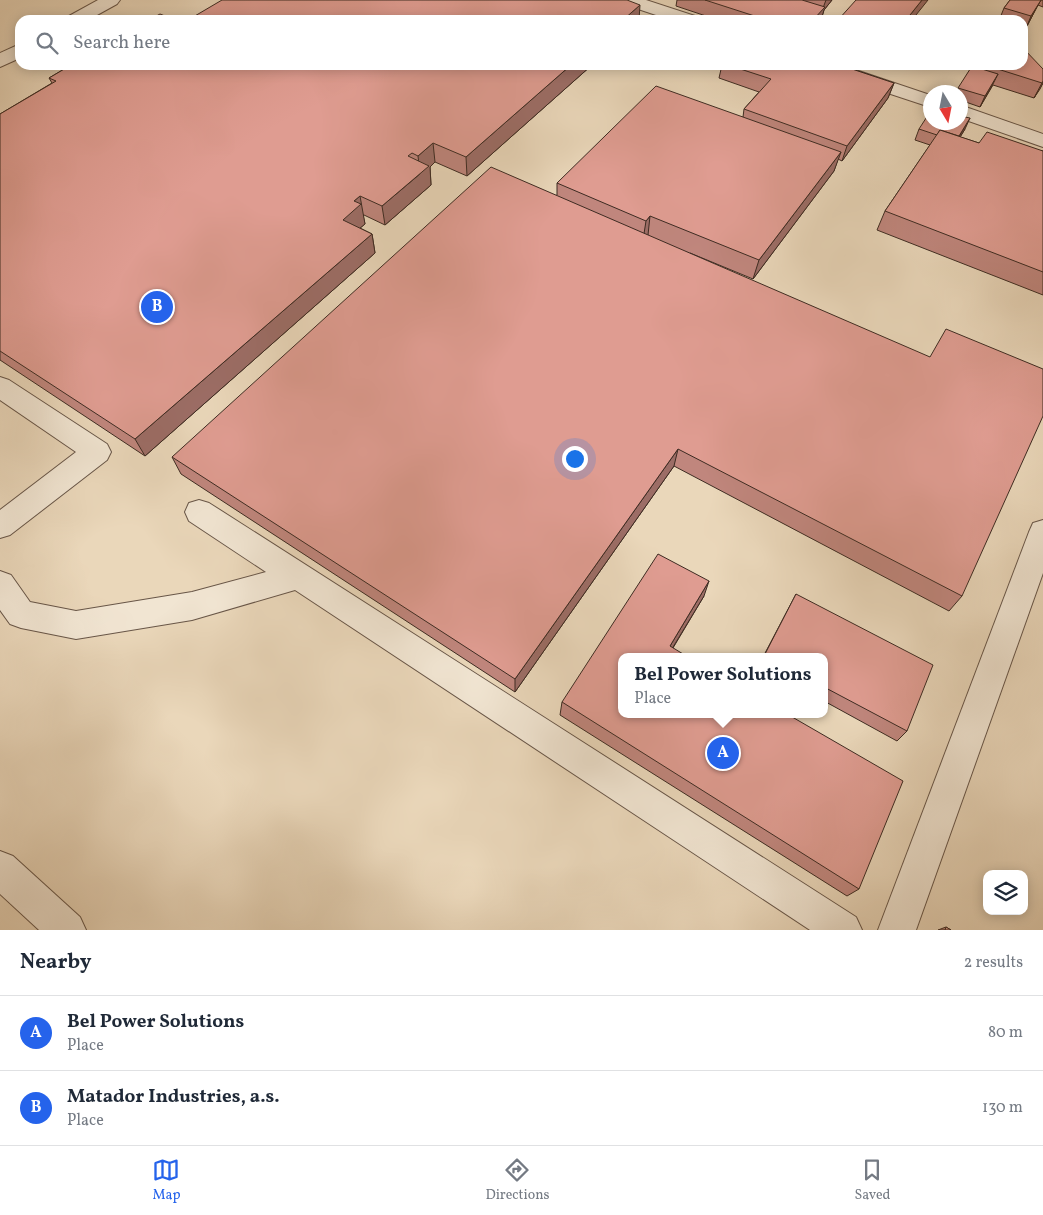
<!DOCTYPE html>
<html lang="en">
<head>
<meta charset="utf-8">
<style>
  body { margin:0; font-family:Vollkorn,serif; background:#f2f2f3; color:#1f2937 }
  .controls { position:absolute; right:15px; bottom:15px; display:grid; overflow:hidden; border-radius:10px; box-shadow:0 2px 12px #0003 }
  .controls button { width:45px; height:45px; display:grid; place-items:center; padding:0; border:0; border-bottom:1px solid #e0e1e3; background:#fff; color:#1f2937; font:25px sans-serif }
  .compass { position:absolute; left:923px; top:85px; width:45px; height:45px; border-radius:50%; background:#fff; box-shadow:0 2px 12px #0003; rotate:170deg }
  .you { position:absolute; left:574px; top:458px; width:18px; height:18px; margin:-12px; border:4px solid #fff; border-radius:50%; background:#1a73e8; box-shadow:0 0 0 8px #1a73e833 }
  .badge { display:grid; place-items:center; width:32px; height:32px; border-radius:50%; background:#2563eb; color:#fff; font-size:16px; font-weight:700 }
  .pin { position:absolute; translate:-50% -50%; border:2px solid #fff; box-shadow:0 1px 5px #0006 }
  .popup { position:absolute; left:618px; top:653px; width:210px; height:65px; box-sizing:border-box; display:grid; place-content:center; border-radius:10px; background:#fff; filter:drop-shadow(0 1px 4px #0005); font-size:16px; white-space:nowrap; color:#747a83 }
  .popup b { font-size:19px; color:#1f2937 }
  .popup::after { content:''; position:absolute; left:50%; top:100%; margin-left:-10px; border:10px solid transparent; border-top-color:#fff }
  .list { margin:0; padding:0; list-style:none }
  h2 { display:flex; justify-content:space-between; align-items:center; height:65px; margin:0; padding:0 20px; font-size:21px }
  h2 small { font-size:16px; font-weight:400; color:#747a83 }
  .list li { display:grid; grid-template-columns:32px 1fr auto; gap:15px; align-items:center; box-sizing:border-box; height:75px; padding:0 20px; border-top:1px solid #e0e1e3 }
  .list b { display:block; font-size:19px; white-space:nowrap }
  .list p { margin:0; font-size:16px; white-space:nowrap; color:#747a83 }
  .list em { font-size:16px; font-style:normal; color:#747a83 }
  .icon { flex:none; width:28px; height:28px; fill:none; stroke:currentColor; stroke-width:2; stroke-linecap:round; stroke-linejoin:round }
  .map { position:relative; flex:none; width:1043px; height:930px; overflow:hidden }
  .search { position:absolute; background:#fff; box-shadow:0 2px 12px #0003; left:15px; right:15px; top:15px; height:55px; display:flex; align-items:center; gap:12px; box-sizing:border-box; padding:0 18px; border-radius:15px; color:#747a83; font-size:19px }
  .sheet { height:215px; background:#fff }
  nav { display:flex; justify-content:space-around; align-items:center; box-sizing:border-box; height:70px; border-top:1px solid #e0e1e3; background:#fff; font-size:14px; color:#747a83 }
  nav a { display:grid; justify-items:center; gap:2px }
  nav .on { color:#2563eb }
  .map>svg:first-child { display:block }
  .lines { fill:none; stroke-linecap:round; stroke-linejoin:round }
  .minor-casing { stroke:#685648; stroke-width:2 }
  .minor { fill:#f1e5d2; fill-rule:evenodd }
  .wall { fill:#c0867d; stroke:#3d2b22 }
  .shaded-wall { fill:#9c6d66; stroke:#3d2b22 }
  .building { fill:#df9c91; stroke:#3d2b22 }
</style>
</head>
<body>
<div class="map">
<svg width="1043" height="930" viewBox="0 0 1043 930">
  <rect width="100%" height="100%" fill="#ead7ba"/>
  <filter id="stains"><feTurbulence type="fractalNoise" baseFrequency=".004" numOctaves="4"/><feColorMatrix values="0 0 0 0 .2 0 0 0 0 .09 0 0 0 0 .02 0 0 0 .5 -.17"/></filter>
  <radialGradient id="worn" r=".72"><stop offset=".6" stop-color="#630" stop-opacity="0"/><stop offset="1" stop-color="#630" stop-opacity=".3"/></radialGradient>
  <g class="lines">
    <defs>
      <g id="minor">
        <polygon points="98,0 120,0 117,4 88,20 66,20 69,16"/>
        <polygon points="620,0 646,0 695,16 698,20 671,20 623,4"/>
        <polygon points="20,44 20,58 0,67 0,53"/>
        <polygon points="813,65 841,65 930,95 930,107 815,69"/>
        <polygon points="960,105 1043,134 1043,147 960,118"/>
        <polygon points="0,377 9,380 107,444 111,452 107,460 10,535 0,538 0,510 76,452 0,400"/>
        <polygon points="199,500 209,503 856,917 862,930 810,930 295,590 192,620 76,639 21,628 10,624 0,610 0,571 11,575 30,602 76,611 192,592 266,572 189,521 185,512 189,503"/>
        <polygon points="1043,520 1043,573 916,930 878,930 1029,532 1033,523"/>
        <polygon points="0,851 13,856 80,917 86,930 39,930 0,894"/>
      </g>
    </defs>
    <!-- minor casing -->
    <use href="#minor" class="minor-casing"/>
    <!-- minor -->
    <use href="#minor" class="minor"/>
  </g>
  <!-- wall -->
  <g class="wall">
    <polygon points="677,0 832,0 824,10 821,20 718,20 676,6"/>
    <polygon points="1010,0 1043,0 1043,7 1038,5 1027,26 1023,25 1023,20 1005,20 1000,18 1004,8"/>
    <polygon points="71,65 592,65 467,176 435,162 430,167 431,185 385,225 364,215 363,215 365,224 360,228 372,234 375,253 145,456 0,360 0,114 52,83 49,78"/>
    <polygon points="722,65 840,65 894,83 888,98 842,161 838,159 834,171 753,279 690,253 962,596 949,611 674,466 515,692 181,474 172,457 557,195 557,183 743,117 744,109 759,92 719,78"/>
    <polygon points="973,65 1023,65 1043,83 1034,98 993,85 980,107 960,100 960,92 957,92"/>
    <polygon points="919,129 965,129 960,137 979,143 1043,151 1043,295 877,230 885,211 930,145 915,140"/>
    <polygon points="796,594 907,731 897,741 824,701 824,657 763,657"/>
    <polygon points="704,596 673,648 859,889 847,896 560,715 562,702"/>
    <polygon points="946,927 951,930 938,930"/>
  </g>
  <!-- shaded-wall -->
  <g class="shaded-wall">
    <polygon points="826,0 832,0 824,10 821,20 813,20 823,8"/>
    <polygon points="922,0 928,0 912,20 906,20"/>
    <polygon points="1041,0 1038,5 1027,26 1031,16"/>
    <polygon points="640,5 639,20 623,20"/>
    <polygon points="571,65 592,65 467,176 466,157"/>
    <polygon points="998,74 993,84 980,107 985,96"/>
    <polygon points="1043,81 1043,83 1040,89 1034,98"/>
    <polygon points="894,83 888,98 842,161 847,146"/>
    <polygon points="970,118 965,129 951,152 956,142"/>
    <polygon points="433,143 435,162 430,167 431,185 385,225 382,206 420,174 418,156"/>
    <polygon points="841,152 834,171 753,279 759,260"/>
    <polygon points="360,196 365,224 347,239 343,220 354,201"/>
    <polygon points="650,216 648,235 643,240 646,221"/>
    <polygon points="372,234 375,253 145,456 135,439"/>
    <polygon points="678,449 674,466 515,692 515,679"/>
    <polygon points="709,581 704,596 667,657 670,646"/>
  </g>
  <!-- building -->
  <g class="building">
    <polygon points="222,0 627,0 640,5 623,20 188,20"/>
    <polygon points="705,0 802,0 825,7 813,20 767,20"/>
    <polygon points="856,0 922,0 906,20 838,20"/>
    <polygon points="1010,0 1041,0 1031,16 1004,8"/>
    <polygon points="160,14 175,20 149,20"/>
    <polygon points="1023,48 1043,69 1043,81 1042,83 985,65 1023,65"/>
    <polygon points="71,65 571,65 466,157 433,143 418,156 412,153 408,156 429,166 382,206 360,196 354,201 361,204 343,220 372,234 135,439 0,351 0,114 56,81 49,78"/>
    <polygon points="728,65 840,65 894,83 847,146 744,109 771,79"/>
    <polygon points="972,66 998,74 985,96 958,88"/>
    <polygon points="656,86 841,152 759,260 650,216 646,221 557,183"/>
    <polygon points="930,112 930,122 960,122 960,116 970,118 959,136 940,130 937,135 919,129"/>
    <polygon points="940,130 979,143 987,132 1043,151 1043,272 885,211"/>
    <polygon points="491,167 930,357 946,329 1043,369 1043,416 962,596 678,449 515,679 172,457"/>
    <polygon points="658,554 709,581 670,646 688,657 622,657 622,714 787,714 903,781 859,889 562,702"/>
    <polygon points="796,594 933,665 907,731 824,687 824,657 769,657 765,654"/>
    <polygon points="946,927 951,930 945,930"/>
  </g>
  <rect width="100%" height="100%" filter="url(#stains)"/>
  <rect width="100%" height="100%" fill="url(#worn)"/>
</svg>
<div class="controls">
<button><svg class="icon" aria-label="layers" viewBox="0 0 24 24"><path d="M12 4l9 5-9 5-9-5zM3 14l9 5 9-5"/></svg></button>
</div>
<svg class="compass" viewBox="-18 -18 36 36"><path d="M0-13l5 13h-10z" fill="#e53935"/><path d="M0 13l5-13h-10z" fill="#747a83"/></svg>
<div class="you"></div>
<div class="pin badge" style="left:723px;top:753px">A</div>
<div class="popup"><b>Bel Power Solutions</b>Place</div>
<div class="pin badge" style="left:157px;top:307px">B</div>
<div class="search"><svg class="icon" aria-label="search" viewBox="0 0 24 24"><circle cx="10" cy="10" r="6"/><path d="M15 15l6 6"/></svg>Search here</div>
</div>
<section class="sheet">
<h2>Nearby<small>2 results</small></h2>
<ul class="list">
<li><span class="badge">A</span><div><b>Bel Power Solutions</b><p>Place</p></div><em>80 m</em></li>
<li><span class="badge">B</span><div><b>Matador Industries, a.s.</b><p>Place</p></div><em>130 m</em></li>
</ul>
</section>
<nav>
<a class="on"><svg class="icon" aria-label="map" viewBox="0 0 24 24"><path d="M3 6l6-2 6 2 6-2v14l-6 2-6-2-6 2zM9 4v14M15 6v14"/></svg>Map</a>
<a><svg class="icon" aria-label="directions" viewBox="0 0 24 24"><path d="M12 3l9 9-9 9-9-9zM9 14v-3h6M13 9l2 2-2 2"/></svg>Directions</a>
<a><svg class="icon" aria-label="saved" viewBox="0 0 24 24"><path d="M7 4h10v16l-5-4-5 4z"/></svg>Saved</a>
</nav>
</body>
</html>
